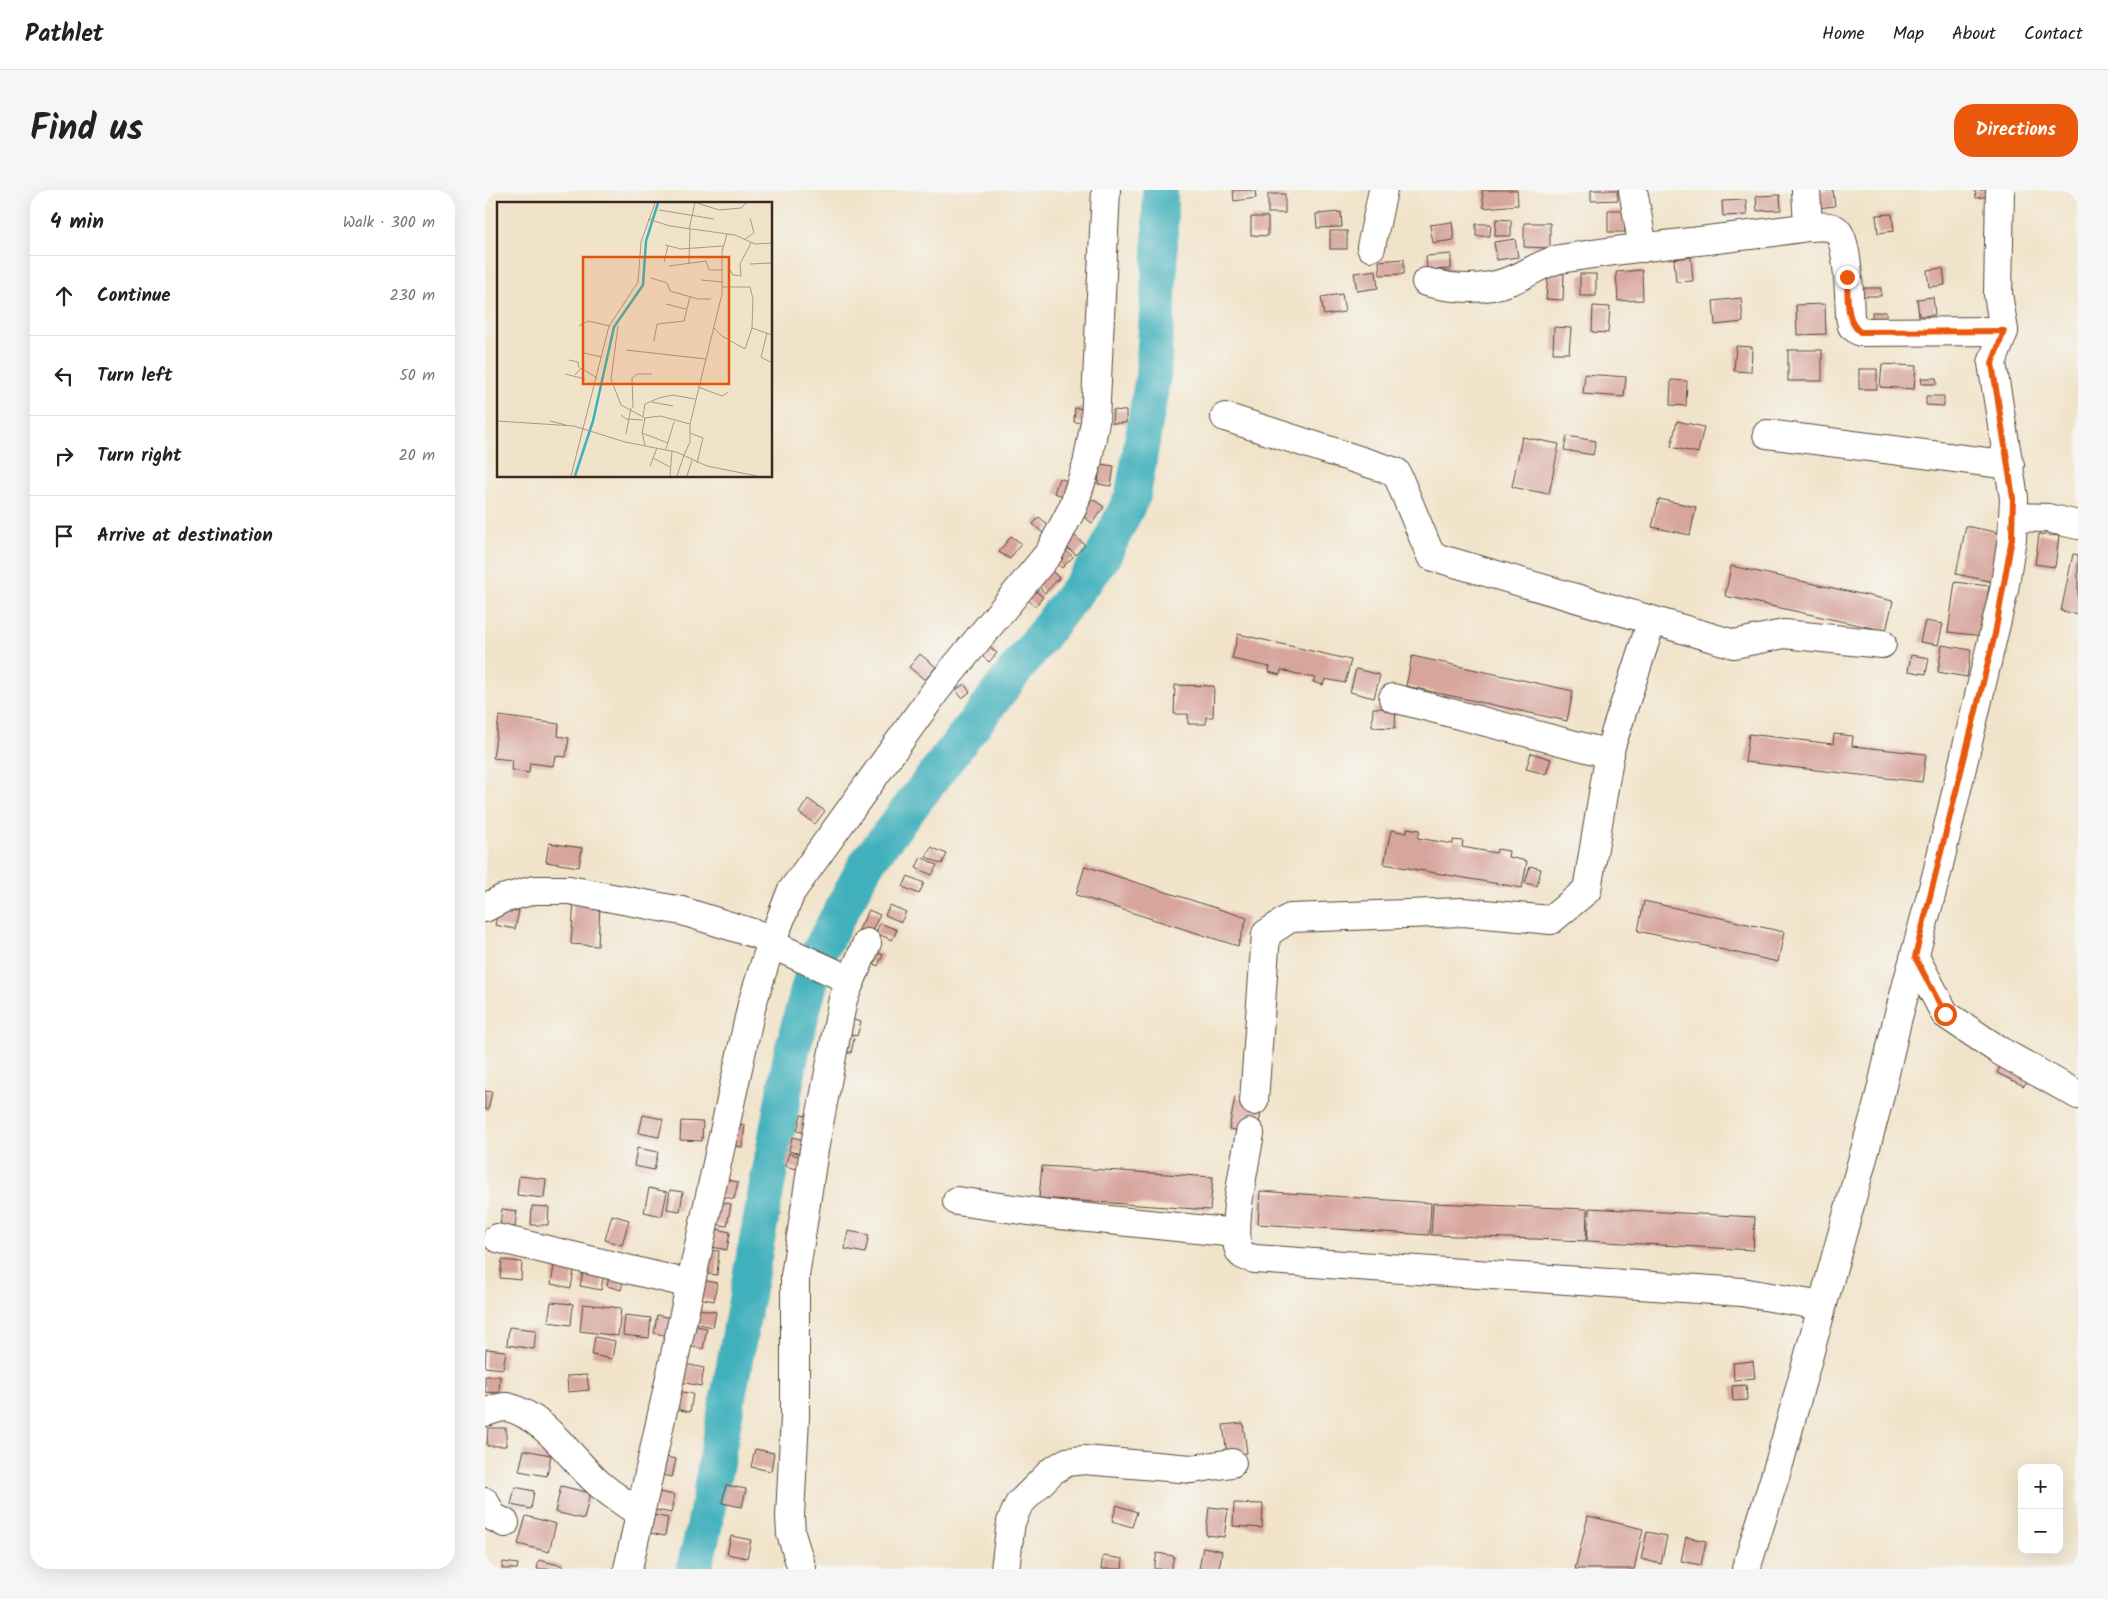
<!DOCTYPE html>
<html lang="en">
<head>
<meta charset="utf-8">
<style>
  body { margin:0; font-family:Kalam,sans-serif; background:#f6f6f6; color:#222 }
  .controls { position:absolute; right:15px; bottom:15px; display:grid; overflow:hidden; border-radius:10px; box-shadow:0 5px 20px #0002 }
  .controls button { width:45px; height:45px; display:grid; place-items:center; padding:0; border:0; border-bottom:1px solid #e0e0e0; background:#fff; color:#222; font:25px sans-serif }
  .stop { position:absolute; width:15px; height:15px; margin:-11px; border:4px solid #ea580c; border-radius:50%; background:#fff }
  .stop.end { background:#ea580c; border-color:#fff; box-shadow:0 1px 5px #0008 }
  .list { margin:0; padding:0; list-style:none }
  h2 { display:flex; justify-content:space-between; align-items:center; height:65px; margin:0; padding:0 20px; font-size:21px }
  h2 small { font-size:16px; font-weight:400; color:#767676 }
  .list li { display:grid; grid-template-columns:32px 1fr auto; gap:15px; align-items:center; box-sizing:border-box; height:80px; padding:0 20px; border-top:1px solid #e0e0e0 }
  .list b { display:block; font-size:19px; white-space:nowrap }
  .list em { font-size:16px; font-style:normal; color:#767676 }
  .icon { flex:none; width:28px; height:28px; fill:none; stroke:currentColor; stroke-width:2; stroke-linecap:round; stroke-linejoin:round }
  .map { position:relative; flex:none; width:1593px; height:1379px; overflow:hidden; border-radius:20px }
  header { display:flex; align-items:center; gap:30px; box-sizing:border-box; height:70px; padding:0 25px; background:#fff; border-bottom:1px solid #e0e0e0 }
  header strong { font-size:24px }
  nav { display:flex; gap:28px; margin-inline-start:auto; font-size:18px }
  .intro { display:flex; align-items:center; justify-content:space-between; box-sizing:border-box; height:120px; padding:0 30px }
  h1 { margin:0; font-size:35px }
  .button { padding:12px 22px; border-radius:20px; background:#ea580c; color:#fff; font-size:18px; font-weight:700 }
  main { display:flex; gap:30px; padding:0 30px }
  aside { flex:1; background:#fff; border-radius:20px; box-shadow:0 5px 20px #0002 }
  .map>svg:first-child { display:block }
  .lines { fill:none; stroke-linecap:round; stroke-linejoin:round }
  .river { stroke:#41b0bc; stroke-width:36 }
  .building { fill:#d7a59d }
  .minor-casing { stroke:#564638; stroke-width:30 }
  .minor { stroke:#fff; stroke-width:28 }
  .route { stroke:#ea580c; stroke-width:6 }
  .inset-river { fill:none; stroke:#41b0bc; stroke-width:2.5 }
  .inset-road { fill:none; stroke:#a89985; stroke-width:1 }
  .view { fill:#df570d; fill-opacity:0.15; stroke:#df570d; stroke-width:2.5 }
  .inset-edge { fill:none; stroke:#3b2a1e; stroke-width:2.5 }
</style>
</head>
<body>
<header>
<strong>Pathlet</strong>
<nav><a>Home</a><a>Map</a><a>About</a><a>Contact</a></nav>
</header>
<div class="intro"><h1>Find us</h1><a class="button">Directions</a></div>
<main>
<aside>
<h2>4 min<small>Walk · 300 m</small></h2>
<ul class="list">
<li><svg class="icon" aria-label="ahead" viewBox="0 0 24 24"><path d="M12 20V5M6 11l6-6 6 6"/></svg><div><b>Continue</b></div><em>230 m</em></li>
<li><svg class="icon" aria-label="left" viewBox="0 0 24 24"><path d="M17 20v-9H6M10 6l-5 5 5 5"/></svg><div><b>Turn left</b></div><em>50 m</em></li>
<li><svg class="icon" aria-label="right" viewBox="0 0 24 24"><path d="M7 20v-9h11M14 6l5 5-5 5"/></svg><div><b>Turn right</b></div><em>20 m</em></li>
<li><svg class="icon" aria-label="arrive" viewBox="0 0 24 24"><path d="M6 21V4h12l-3 4 3 4H6"/></svg><div><b>Arrive at destination</b></div></li>
</ul>
</aside>
<div class="map">
<svg width="1593" height="1379" viewBox="0 0 1593 1379">
  <rect width="100%" height="100%" fill="#f6f6f2"/>
  <filter id="ink" filterUnits="userSpaceOnUse"><feTurbulence type="fractalNoise" baseFrequency=".02" numOctaves="2"/><feDisplacementMap in="SourceGraphic" scale="10" xChannelSelector="R" yChannelSelector="G"/><feConvolveMatrix kernelMatrix="1 2 1 2 8 2 1 2 1" color-interpolation-filters="sRGB"/></filter>
  <filter id="wash" filterUnits="userSpaceOnUse"><feTurbulence type="fractalNoise" baseFrequency=".0096" numOctaves="4" result="noise"/><feDisplacementMap in="SourceGraphic" scale="20" xChannelSelector="R" yChannelSelector="G"/><feGaussianBlur stdDeviation="1.12" result="paint"/><feColorMatrix in="noise" values="0 0 0 0 0 0 0 0 0 0 0 0 0 0 0 0 0 1.4 0 .05"/><feComposite in="paint" operator="in"/></filter>
  <g filter="url(#wash)">
    <rect width="100%" height="100%" fill="#f1e3c9"/>
    <g class="lines">
      <!-- river -->
      <polyline class="river" points="209,1379 219,1338 306,865 332,766 381,674 617,368 648,305 668,186 675,75 675,0"/>
    </g>
    <g id="blocks">
      <!-- building -->
      <g class="building">
        <polygon points="748,0 770,0 771,8 749,11"/>
        <polygon points="997,0 1032,0 1033,15 999,18"/>
        <polygon points="1106,0 1132,0 1133,10 1106,11"/>
        <polygon points="1348,0 1350,16 1334,18 1332,1"/>
        <polygon points="1490,0 1506,0 1507,6 1491,8"/>
        <rect x="783" y="4" width="17" height="19"/>
        <polygon points="1295,5 1296,20 1272,21 1271,6"/>
        <polygon points="1261,10 1262,25 1238,26 1237,11"/>
        <polygon points="1123,20 1139,20 1140,42 1123,42"/>
        <polygon points="856,22 857,37 832,38 831,24"/>
        <polygon points="1407,24 1409,41 1393,43 1391,25"/>
        <polygon points="766,27 783,27 783,46 766,45"/>
        <polygon points="1011,29 1026,30 1026,46 1010,46"/>
        <polygon points="967,32 969,50 948,53 945,35"/>
        <polygon points="1039,33 1065,33 1065,58 1039,57"/>
        <polygon points="991,34 1006,34 1005,46 991,46"/>
        <rect x="845" y="41" width="17" height="18"/>
        <polygon points="1030,49 1033,67 1012,70 1009,52"/>
        <polygon points="966,64 966,79 942,80 941,66"/>
        <polygon points="1206,67 1208,91 1191,92 1189,69"/>
        <polygon points="919,69 919,84 895,85 894,71"/>
        <polygon points="1458,78 1460,95 1444,97 1442,80"/>
        <polygon points="891,80 893,98 872,101 869,83"/>
        <polygon points="1157,80 1158,110 1133,111 1131,82"/>
        <polygon points="1063,83 1079,84 1078,110 1061,109"/>
        <rect x="1095" y="84" width="16" height="22"/>
        <rect x="1370" y="98" width="26" height="8"/>
        <polygon points="857,104 860,122 839,125 836,107"/>
        <polygon points="1448,107 1450,125 1434,126 1432,109"/>
        <polygon points="1256,108 1258,132 1230,135 1228,111"/>
        <polygon points="1340,114 1341,144 1312,145 1311,115"/>
        <polygon points="1108,116 1125,117 1123,143 1107,142"/>
        <rect x="1387" y="122" width="14" height="24"/>
        <polygon points="1069,137 1086,138 1084,163 1068,163"/>
        <polygon points="1251,156 1267,157 1266,182 1249,181"/>
        <rect x="1303" y="160" width="34" height="31"/>
        <polygon points="1397,174 1431,176 1429,199 1395,197"/>
        <rect x="1374" y="179" width="18" height="20"/>
        <polygon points="1100,184 1141,187 1139,207 1098,204"/>
        <polygon points="1436,188 1451,188 1452,194 1437,194"/>
        <polygon points="1186,190 1202,191 1201,216 1185,215"/>
        <polygon points="1441,206 1459,206 1459,216 1441,215"/>
        <polygon points="590,218 603,219 602,233 589,232"/>
        <polygon points="628,220 641,221 641,233 627,233"/>
        <polygon points="1192,231 1219,237 1213,263 1186,257"/>
        <polygon points="1082,246 1111,251 1108,265 1079,260"/>
        <polygon points="1037,247 1074,254 1064,304 1027,297"/>
        <polygon points="615,274 629,276 626,296 613,294"/>
        <polygon points="574,288 586,292 581,307 569,303"/>
        <polygon points="608,309 619,317 607,333 596,325"/>
        <polygon points="1174,309 1211,317 1205,345 1167,337"/>
        <polygon points="554,327 565,336 558,343 548,334"/>
        <polygon points="1481,336 1520,344 1509,392 1471,384"/>
        <polygon points="1554,344 1574,346 1570,377 1550,374"/>
        <polygon points="526,346 536,353 525,369 514,362"/>
        <polygon points="590,346 600,355 591,365 580,356"/>
        <polygon points="579,359 588,367 577,378 568,370"/>
        <polygon points="1588,364 1593,365 1593,424 1576,421"/>
        <polygon points="1246,376 1408,411 1401,441 1240,406"/>
        <polygon points="564,378 574,388 560,403 550,393"/>
        <polygon points="1470,392 1504,396 1498,446 1463,442"/>
        <polygon points="546,397 558,407 550,416 539,406"/>
        <polygon points="1440,431 1458,434 1453,455 1435,452"/>
        <polygon points="753,444 866,470 860,493 840,489 838,495 828,492 830,488 796,480 795,485 784,482 785,477 747,469"/>
        <polygon points="1457,455 1486,460 1482,487 1453,482"/>
        <polygon points="505,457 512,463 504,472 497,466"/>
        <polygon points="435,464 451,477 440,490 424,477"/>
        <polygon points="1426,465 1444,468 1441,484 1423,481"/>
        <polygon points="927,466 1088,501 1082,531 921,496"/>
        <polygon points="871,479 895,485 889,508 865,502"/>
        <polygon points="479,494 485,502 477,508 471,500"/>
        <polygon points="690,495 729,496 728,527 721,527 721,534 703,534 703,524 689,524"/>
        <polygon points="888,518 911,519 910,538 887,537"/>
        <polygon points="14,526 74,534 73,546 84,548 81,567 70,566 68,576 45,573 44,583 26,580 27,570 8,568"/>
        <polygon points="1264,544 1348,554 1349,544 1368,546 1367,556 1441,564 1437,592 1260,572"/>
        <polygon points="1046,563 1066,569 1061,584 1041,579"/>
        <polygon points="323,609 340,621 330,634 314,623"/>
        <polygon points="922,638 935,640 933,648 968,654 968,650 978,651 977,657 1011,663 1012,659 1024,661 1023,667 1042,671 1037,698 899,674 906,640 922,643"/>
        <polygon points="64,653 97,658 94,677 61,672"/>
        <polygon points="446,657 462,664 457,674 441,667"/>
        <polygon points="436,667 452,675 447,685 431,678"/>
        <polygon points="600,676 762,728 753,756 591,705"/>
        <polygon points="1045,676 1056,679 1052,696 1040,693"/>
        <polygon points="423,686 439,693 434,704 418,697"/>
        <polygon points="1159,711 1299,742 1293,772 1153,741"/>
        <polygon points="89,712 115,714 113,756 86,754"/>
        <polygon points="405,715 421,722 416,732 400,725"/>
        <polygon points="14,717 34,721 30,739 10,735"/>
        <polygon points="384,720 395,725 383,748 372,743"/>
        <polygon points="395,733 412,740 407,750 391,743"/>
        <polygon points="382,758 398,765 393,776 377,768"/>
        <polygon points="361,828 376,832 372,846 357,842"/>
        <polygon points="355,846 369,849 366,863 352,860"/>
        <polygon points="1519,869 1546,883 1539,896 1512,883"/>
        <polygon points="0,901 7,902 3,920 0,919"/>
        <polygon points="750,907 778,912 772,944 744,939"/>
        <polygon points="158,925 178,929 174,947 154,943"/>
        <polygon points="316,925 329,928 325,944 312,941"/>
        <polygon points="196,931 218,932 217,951 195,950"/>
        <polygon points="247,933 260,935 257,957 243,955"/>
        <polygon points="307,947 324,951 321,965 304,961"/>
        <polygon points="152,958 173,962 169,980 149,976"/>
        <polygon points="304,963 319,968 316,980 300,976"/>
        <polygon points="557,976 728,987 725,1020 554,1008"/>
        <polygon points="34,986 61,989 59,1008 32,1005"/>
        <polygon points="234,988 253,992 249,1009 230,1005"/>
        <polygon points="164,998 182,1002 177,1026 159,1022"/>
        <polygon points="185,1000 198,1002 195,1021 182,1019"/>
        <polygon points="775,1001 946,1013 944,1045 773,1034"/>
        <polygon points="229,1011 246,1014 242,1036 225,1033"/>
        <polygon points="948,1013 1102,1019 1101,1051 946,1045"/>
        <polygon points="47,1016 64,1017 63,1035 46,1035"/>
        <polygon points="1104,1018 1270,1027 1268,1060 1102,1051"/>
        <polygon points="17,1019 32,1021 30,1037 15,1036"/>
        <polygon points="127,1025 144,1030 137,1055 120,1050"/>
        <polygon points="226,1038 245,1042 242,1060 222,1056"/>
        <polygon points="363,1041 384,1045 380,1063 360,1059"/>
        <polygon points="218,1060 234,1061 232,1085 217,1083"/>
        <polygon points="17,1070 37,1072 36,1090 15,1088"/>
        <polygon points="69,1076 89,1080 86,1098 66,1094"/>
        <polygon points="99,1078 119,1082 116,1100 95,1096"/>
        <polygon points="125,1083 139,1087 136,1100 122,1096"/>
        <polygon points="212,1089 232,1093 229,1111 208,1107"/>
        <polygon points="66,1112 88,1114 86,1135 63,1132"/>
        <polygon points="98,1114 136,1118 133,1146 95,1141"/>
        <polygon points="213,1119 231,1122 228,1137 210,1133"/>
        <polygon points="140,1125 166,1128 164,1148 138,1145"/>
        <polygon points="172,1125 192,1129 189,1147 169,1143"/>
        <polygon points="206,1135 222,1138 218,1159 203,1156"/>
        <polygon points="24,1137 51,1140 49,1159 22,1155"/>
        <polygon points="110,1147 130,1151 127,1169 107,1165"/>
        <polygon points="1,1159 21,1161 18,1179 0,1177"/>
        <polygon points="1268,1171 1270,1188 1249,1190 1248,1173"/>
        <polygon points="200,1174 219,1178 216,1196 196,1192"/>
        <polygon points="102,1185 104,1200 83,1202 82,1186"/>
        <polygon points="0,1186 15,1186 14,1203 0,1202"/>
        <polygon points="1261,1195 1262,1210 1248,1211 1247,1196"/>
        <polygon points="188,1200 208,1204 205,1222 185,1218"/>
        <polygon points="758,1233 762,1263 742,1265 738,1235"/>
        <polygon points="3,1238 21,1238 21,1256 2,1256"/>
        <polygon points="270,1259 289,1263 286,1281 266,1277"/>
        <polygon points="39,1260 66,1265 62,1286 34,1281"/>
        <polygon points="171,1265 191,1269 187,1287 167,1283"/>
        <polygon points="241,1295 261,1299 257,1317 237,1313"/>
        <polygon points="76,1296 105,1303 99,1329 70,1322"/>
        <polygon points="30,1297 49,1301 46,1319 26,1315"/>
        <polygon points="169,1301 189,1305 186,1323 166,1319"/>
        <polygon points="749,1313 778,1314 777,1338 748,1336"/>
        <polygon points="632,1315 652,1322 647,1337 627,1331"/>
        <polygon points="724,1317 743,1319 739,1347 721,1345"/>
        <polygon points="163,1324 183,1328 180,1346 160,1342"/>
        <polygon points="41,1326 71,1334 64,1362 33,1354"/>
        <polygon points="1103,1326 1158,1339 1149,1379 1090,1379"/>
        <polygon points="1162,1342 1182,1346 1176,1374 1156,1369"/>
        <polygon points="246,1346 266,1350 262,1368 242,1364"/>
        <polygon points="1201,1347 1221,1351 1216,1375 1196,1371"/>
        <polygon points="718,1357 737,1361 734,1379 714,1379"/>
        <polygon points="672,1363 689,1366 686,1379 669,1379"/>
        <polygon points="618,1366 638,1369 637,1379 616,1379"/>
        <polygon points="54,1370 78,1376 77,1379 52,1379"/>
        <polygon points="18,1372 33,1374 32,1379 17,1379"/>
      </g>
    </g>
  </g>
  <g filter="url(#ink)">
    <use href="#blocks" fill-opacity="0" stroke="#564638" stroke-width="1"/>
    <g class="lines">
      <defs>
        <g id="minor">
          <polyline points="1148,0 1158,58"/>
          <polyline points="1321,0 1323,37"/>
          <polyline points="886,57 898,0"/>
          <path d="M941,92C968,99 1000,101 1027,90C1043,84 1058,72 1075,69C1157,55 1241,50 1323,37C1331,37 1343,35 1350,39C1364,47 1364,110 1365,126L1367,136L1375,142L1519,141"/>
          <polyline points="740,227 911,282 946,366 1249,454 1299,444 1397,454"/>
          <polyline points="1282,244 1525,275"/>
          <polyline points="1528,327 1563,328 1593,335"/>
          <polyline points="908,508 1125,564"/>
          <polyline points="0,718 17,709 49,700 84,700 197,721 287,749"/>
          <polyline points="286,754 365,790"/>
          <polyline points="1430,767 1460,824 1515,861 1593,905"/>
          <polyline points="769,911 781,744 805,728 978,722 1066,730 1102,700 1126,556 1167,430"/>
          <path d="M765,943C761,970 745,1037 754,1060C757,1067 763,1067 770,1069L1257,1102L1337,1116"/>
          <polyline points="472,1011 565,1024 751,1043"/>
          <polyline points="12,1048 205,1094"/>
          <path d="M0,1222C8,1221 13,1216 22,1217C58,1225 86,1268 112,1292C125,1304 141,1313 155,1324"/>
          <polyline points="0,1312 8,1327 20,1333"/>
          <polyline points="143,1379 267,814 286,754 306,702 452,499 564,363 588,317 602,274 610,232 621,0"/>
          <polyline points="317,1379 306,1344 305,1326 310,1227 310,1086 329,960 358,809 382,753"/>
          <polyline points="520,1379 526,1332 534,1314 567,1281 582,1272 599,1270 707,1279 747,1273"/>
          <polyline points="1261,1379 1294,1274 1393,913 1412,831 1452,683 1519,400 1527,348 1529,308 1507,173 1519,141 1513,104 1515,0"/>
        </g>
      </defs>
      <!-- minor casing -->
      <use href="#minor" class="minor-casing"/>
      <!-- minor -->
      <use href="#minor" class="minor"/>
    </g>
  </g>
  <g class="lines" filter="url(#ink)">
    <!-- route -->
    <path class="route" d="M1362,87C1363,105 1360,130 1375,142L1519,141L1507,173L1528,308L1527,348L1510,444L1430,767L1460,824"/>
  </g>
  <!-- overview -->
  <g transform="translate(12 12)">
    <rect width="275" height="275" fill="#f1e3c9"/>
    <path class="inset-river" d="M78,274L96,219L117,125L146,83L149,39L161,1"/>
    <path class="inset-road" d="M200,1L222,8L244,6L249,1M162,8L217,17M151,17L173,24L238,33L258,42L275,41M192,27L198,1M247,38L257,31L253,16M168,43L184,47L226,44M167,60L171,44M192,61L193,27M253,62L275,61M172,64L209,59L212,68H225M233,68L236,73L244,74L243,62L254,41M154,76L170,81L173,89L201,97H214M204,78L226,80M226,85H253L256,97L255,126L275,133M169,102L189,107M82,124L91,119L113,124M121,124L114,177L124,203L148,216L163,214L193,222L225,92V50L230,32M217,126L225,134L248,147L255,126M270,131L264,155L275,161M157,139L160,122L187,119L193,95M129,148L209,157M87,151L105,155M72,158L81,160L82,166M68,172L88,177M78,173L84,166L100,176M201,185L225,194L231,190M155,200L176,204M136,206L135,176L140,172H155M124,213L129,217L146,218M146,214L148,202L162,196L175,193L198,197M148,216L145,231L148,243M0,219L77,224L128,240L179,250L210,264L260,274M53,219L69,223M145,231L171,241M193,231L206,236L200,261M129,232L134,206M169,247L177,220M187,253L193,240V222M156,256L173,265M153,264L160,246M74,274L112,124L141,80L144,40L158,1M173,274L175,249M180,274L187,253M190,274L195,258"/>
    <path class="view" d="M86,55H232V182H86Z"/>
    <rect width="275" height="275" class="inset-edge"/>
  </g>
</svg>
<div class="controls">
<button>+</button>
<button>−</button>
</div>
<div class="stop" style="left:1460px;top:824px"></div>
<div class="stop end" style="left:1362px;top:87px"></div>
</div>
</main>
</body>
</html>
